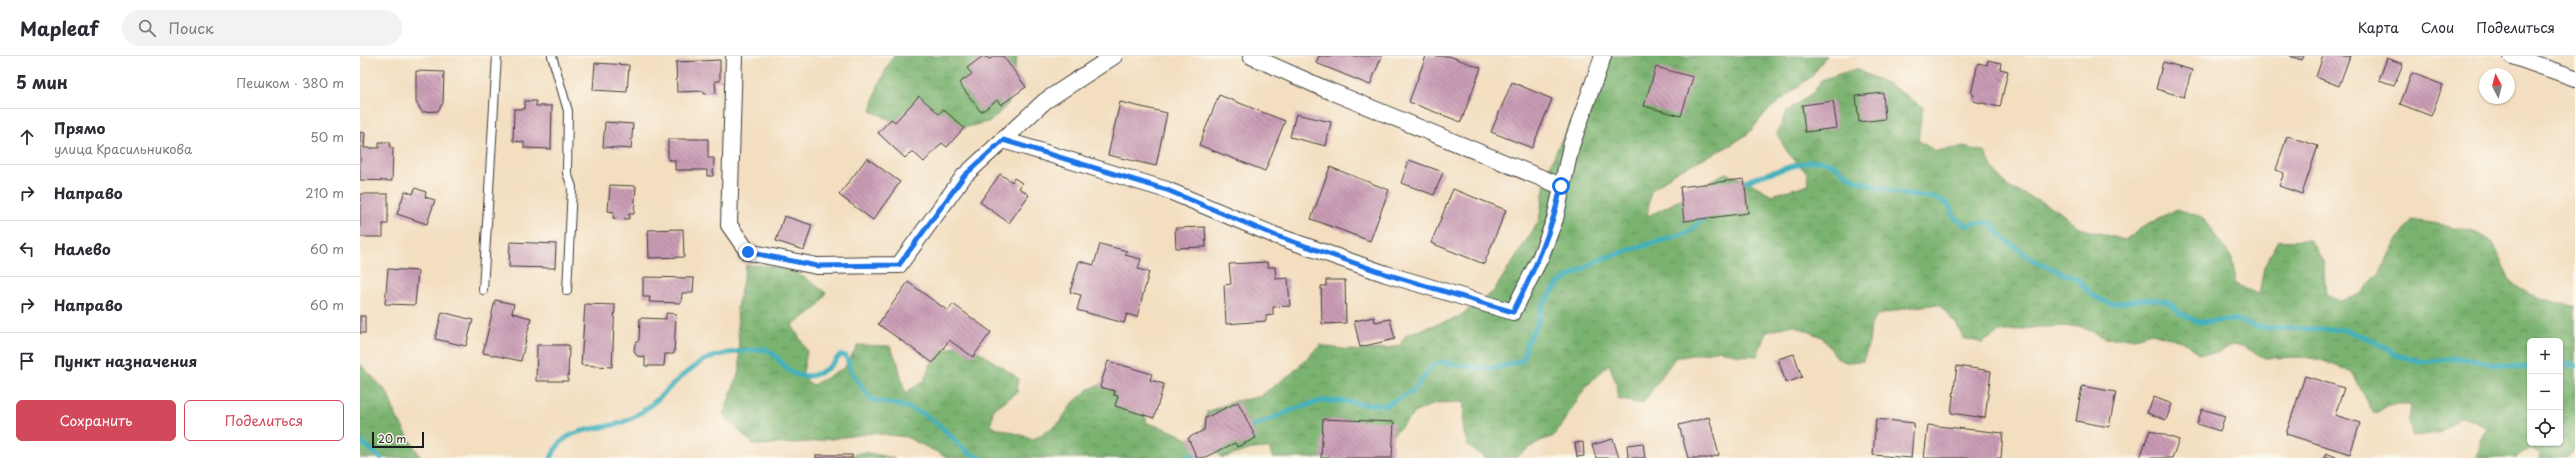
<!DOCTYPE html>
<html lang="ru">
<head>
<meta charset="utf-8">
<style>
  body { margin:0; font-family:"Playpen Sans",sans-serif; background:#f2f2f3; color:#2b2b33 }
  .controls { position:absolute; right:12px; bottom:12px; display:grid; overflow:hidden; border-radius:6px; box-shadow:0 1px 3px #0004 }
  .controls button { width:36px; height:36px; display:grid; place-items:center; padding:0; border:0; border-bottom:1px solid #e1e1e2; background:#fff; color:#2b2b33; font:20px sans-serif }
  .compass { position:absolute; left:2119px; top:12px; width:36px; height:36px; border-radius:50%; background:#fff; box-shadow:0 1px 3px #0004; rotate:353deg }
  .scale { position:absolute; left:12px; bottom:10px; width:52px; box-sizing:border-box; padding-left:4px; border:2px solid #1c1c1c; border-top:0; font-size:11px; line-height:14px; white-space:nowrap; color:#1c1c1c; -webkit-text-stroke:3px #fbf7ec; paint-order:stroke }
  .stop { position:absolute; width:12px; height:12px; margin:-9px; border:3px solid #1a73e8; border-radius:50%; background:#fff }
  .stop.end { background:#1a73e8; border-color:#fff; box-shadow:0 1px 4px #0008 }
  .list { margin:0; padding:0; list-style:none }
  h2 { display:flex; justify-content:space-between; align-items:center; height:52px; margin:0; padding:0 16px; font-size:17px }
  h2 small { font-size:13px; font-weight:400; color:#7c7c81 }
  .list li { display:grid; grid-template-columns:26px 1fr auto; gap:12px; align-items:center; box-sizing:border-box; height:56px; padding:0 16px; border-top:1px solid #e1e1e2 }
  .list b { display:block; font-size:15px; white-space:nowrap }
  .list p { margin:0; font-size:13px; white-space:nowrap; color:#7c7c81 }
  .list em { font-size:13px; font-style:normal; color:#7c7c81 }
  .actions { display:flex; gap:8px; padding:12px 16px }
  .actions a { flex:1; padding:9px 0; border:1px solid #d1495b; border-radius:6px; text-align:center; font-size:14px; color:#d1495b }
  .actions .main { background:#d1495b; color:#fff }
  .icon { flex:none; width:22px; height:22px; fill:none; stroke:currentColor; stroke-width:2; stroke-linecap:round; stroke-linejoin:round }
  .map { position:relative; flex:none; width:2215px; height:402px; overflow:hidden }
  header { display:flex; align-items:center; gap:24px; box-sizing:border-box; height:56px; padding:0 20px; background:#fff; border-bottom:1px solid #e1e1e2 }
  header strong { font-size:19px }
  nav { display:flex; gap:22px; margin-inline-start:auto; font-size:14px }
  .search { width:280px; height:36px; background:#f2f2f3; display:flex; align-items:center; gap:10px; box-sizing:border-box; padding:0 14px; border-radius:22px; color:#7c7c81; font-size:15px }
  main { display:flex }
  aside { flex:1; background:#fff }
  .map>svg:first-child { display:block }
  .forest { fill:url(#forest-crowns); stroke:#4b6746; fill-rule:evenodd }
  .lines { fill:none; stroke-linecap:round; stroke-linejoin:round }
  .stream { stroke:#42b1bd; stroke-width:5 }
  .building { fill:url(#building-back-hatch) }
  .service-casing { stroke:#3c3935; stroke-width:10 }
  .minor-casing { stroke:#3c3935; stroke-width:18 }
  .service { stroke:#fff; stroke-width:8 }
  .minor { stroke:#fff; stroke-width:16 }
  .route { stroke:#1a73e8; stroke-width:5 }
</style>
</head>
<body>
<header>
<strong>Mapleaf</strong>
<div class="search"><svg class="icon" aria-label="search" viewBox="0 0 24 24"><circle cx="10" cy="10" r="6"/><path d="M15 15l6 6"/></svg>Поиск</div>
<nav><a>Карта</a><a>Слои</a><a>Поделиться</a></nav>
</header>
<main>
<aside>
<h2>5 мин<small>Пешком · 380 m</small></h2>
<ul class="list">
<li><svg class="icon" aria-label="ahead" viewBox="0 0 24 24"><path d="M12 20V5M6 11l6-6 6 6"/></svg><div><b>Прямо</b><p>улица Красильникова</p></div><em>50 m</em></li>
<li><svg class="icon" aria-label="right" viewBox="0 0 24 24"><path d="M7 20v-9h11M14 6l5 5-5 5"/></svg><div><b>Направо</b></div><em>210 m</em></li>
<li><svg class="icon" aria-label="left" viewBox="0 0 24 24"><path d="M17 20v-9H6M10 6l-5 5 5 5"/></svg><div><b>Налево</b></div><em>60 m</em></li>
<li><svg class="icon" aria-label="right" viewBox="0 0 24 24"><path d="M7 20v-9h11M14 6l5 5-5 5"/></svg><div><b>Направо</b></div><em>60 m</em></li>
<li><svg class="icon" aria-label="arrive" viewBox="0 0 24 24"><path d="M6 21V4h12l-3 4 3 4H6"/></svg><div><b>Пункт назначения</b></div></li>
</ul>
<div class="actions"><a class="main">Сохранить</a><a>Поделиться</a></div>
</aside>
<div class="map">
<svg width="2215" height="402" viewBox="0 0 2215 402">
  <defs>
    <pattern id="forest-crowns" width="20" height="18" patternUnits="userSpaceOnUse"><rect width="20" height="18" fill="#7ab270"/><path d="M2 6a3 3 0 1 1 6 0M12 15a3 3 0 1 1 6 0" fill="none" stroke="#63905b"/></pattern>
    <pattern id="building-back-hatch" width="6" height="6" patternUnits="userSpaceOnUse"><rect width="6" height="6" fill="#ca9cb5"/><path d="M-1 5l2 2M0 0l6 6M5-1l2 2" fill="none" stroke="#a37e92"/></pattern>
  </defs>
  <rect width="100%" height="100%" fill="#fbf7ec"/>
  <filter id="ink" filterUnits="userSpaceOnUse"><feTurbulence type="fractalNoise" baseFrequency=".025" numOctaves="2"/><feDisplacementMap in="SourceGraphic" scale="8" xChannelSelector="R" yChannelSelector="G"/><feConvolveMatrix kernelMatrix="1 2 1 2 8 2 1 2 1" color-interpolation-filters="sRGB"/></filter>
  <filter id="wash" filterUnits="userSpaceOnUse"><feTurbulence type="fractalNoise" baseFrequency=".012" numOctaves="4" result="noise"/><feDisplacementMap in="SourceGraphic" scale="16" xChannelSelector="R" yChannelSelector="G"/><feGaussianBlur stdDeviation="0.9" result="paint"/><feColorMatrix in="noise" values="0 0 0 0 0 0 0 0 0 0 0 0 0 0 0 0 0 1.4 0 .05"/><feComposite in="paint" operator="in"/></filter>
  <g filter="url(#wash)">
    <rect width="100%" height="100%" fill="#f3dec0"/>
    <!-- forest -->
    <g class="forest">
      <polygon points="533,0 657,0 648,48 631,65 584,77 556,76 511,55 518,30"/>
      <path d="M1248,0H1466L1453,19L1406,56L1389,77L1371,89L1315,116L1291,135L1287,160C1315,149 1338,131 1365,117L1385,124L1412,139L1449,128L1447,117L1428,97L1417,78L1427,55L1453,37L1461,24L1495,13L1530,29L1563,51L1558,84L1575,95L1604,91L1625,96L1632,111L1648,131L1696,153L1720,172L1765,184L1784,170L1817,153L1842,161L1872,203L1876,228L1899,239L1904,211L1918,185L1950,184L1963,205L1966,238L1980,245L2000,238L2020,216L2034,189L2052,164C2070,167 2116,172 2129,184C2141,196 2142,215 2153,227C2163,239 2199,248 2215,250V394L2207,402H2179L2180,398L2171,392L2156,402H2117L2121,383L2128,372L2102,360L2081,376L2052,381L2049,365L2051,349H2029L2014,358L1992,316L1961,304L1944,301L1905,302L1882,290L1872,289L1857,297L1841,298L1824,286L1792,277L1774,282H1746L1719,270L1679,271L1639,276L1622,287L1603,282L1597,269L1579,248L1545,252L1519,259L1511,268L1509,287L1503,305L1486,306L1478,303L1462,281L1433,269L1406,276L1397,300L1379,299L1360,294L1315,302L1282,348L1258,343V332L1249,308L1225,332L1194,380L1180,385L1156,401L1125,402L1108,390L1103,373L1104,346L1076,347L1056,356L1017,394L988,402H913L909,392L892,393L862,402L841,382L847,356L875,345L899,341L932,317L960,289C990,296 1009,296 1039,290L1047,278L1097,262L1133,236L1179,165L1186,120L1199,89ZM2170,285H2200V387H2170Z"/>
      <path d="M386,209C423,209 437,214 466,237L458,251L432,269L447,295L442,321L453,329L484,312L498,289L530,290L538,308L545,337L564,325L575,297L606,287L658,322L657,337L633,353L631,370L674,383L698,368L712,348L729,333L754,324L779,334L787,367C811,373 834,383 849,402H589L546,381L512,377L450,386L394,389L363,359L380,313L377,252Z"/>
      <polygon points="0,308 27,336 37,362 61,402 0,402"/>
      <polygon points="504,396 534,402 478,402"/>
    </g>
    <g class="lines">
      <!-- stream -->
      <g class="stream">
        <path d="M1379,129C1388,123 1448,104 1458,105C1476,106 1476,112 1489,120C1503,129 1523,132 1538,137C1557,143 1591,136 1594,161L1607,170L1615,167H1631L1642,181L1676,206L1717,223L1732,239L1750,248L1790,243L1808,246L1820,257L1838,266L1877,264L1895,271L1984,274L2013,284L2036,299L2064,306L2096,302L2161,312L2170,310"/>
        <polyline points="2200,307 2215,310"/>
        <polyline points="884,374 940,351 962,345 983,345 1000,348 1026,349 1053,335 1073,309 1080,306 1117,312 1137,312 1163,304 1168,284 1178,267 1181,252 1199,227 1238,204 1329,176 1347,159"/>
        <polyline points="0,385 21,402"/>
        <path d="M191,402C206,365 239,378 268,364C298,350 316,319 345,304C362,296 387,294 405,293C414,297 417,302 423,309C443,330 466,318 480,299L486,300L491,316L512,344C538,348 560,352 580,370C593,381 604,398 621,402"/>
        <polyline points="825,402 841,395"/>
      </g>
    </g>
    <g id="blocks">
      <!-- building -->
      <g class="building">
        <polygon points="623,0 630,3 634,0 643,0 666,31 641,49 637,44 621,56 599,27 612,18 607,12"/>
        <polygon points="959,0 1022,0 1010,29 956,7"/>
        <polygon points="1066,0 1089,0 1121,12 1101,66 1049,46"/>
        <polygon points="1930,0 1944,0 1942,4"/>
        <polygon points="1963,0 1990,0 1979,30 1956,21"/>
        <polygon points="2027,2 2043,8 2034,29 2019,24"/>
        <polygon points="360,4 360,25 355,25 356,37 344,38 344,35 317,36 316,6"/>
        <polygon points="1628,4 1641,7 1640,13 1648,15 1640,51 1613,45 1614,39 1611,38 1618,7 1627,9"/>
        <polygon points="1803,6 1832,14 1824,41 1796,33"/>
        <polygon points="235,7 269,9 267,36 233,34"/>
        <polygon points="1296,11 1333,21 1321,60 1284,50"/>
        <polygon points="56,15 84,16 83,47 78,55 62,56 56,46"/>
        <polygon points="2052,17 2083,29 2071,60 2040,48"/>
        <polygon points="1152,26 1192,43 1172,92 1131,76"/>
        <polygon points="1523,37 1525,63 1499,66 1496,40"/>
        <polygon points="859,39 925,65 905,115 839,89"/>
        <polygon points="559,40 579,58 583,53 604,72 587,91 582,87 564,106 552,95 545,102 518,77 531,63 535,66"/>
        <polygon points="165,45 176,45 176,50 192,50 191,93 164,92 164,86 153,85 154,53 165,53"/>
        <polygon points="1473,45 1477,72 1445,76 1442,49"/>
        <polygon points="760,46 807,57 796,110 748,99"/>
        <polygon points="936,58 971,66 966,90 930,81"/>
        <polygon points="245,66 273,68 271,93 243,91"/>
        <polygon points="0,76 5,77 4,92 19,92 19,86 30,86 30,92 33,92 32,125 0,124"/>
        <polygon points="1927,80 1958,90 1942,138 1919,130 1924,117 1916,114"/>
        <polygon points="308,83 348,83 348,102 354,102 353,120 347,120 347,114 315,114 315,104 308,104"/>
        <polygon points="507,102 540,126 513,164 479,139"/>
        <polygon points="1049,104 1083,116 1074,139 1041,127"/>
        <polygon points="970,111 1029,134 1010,185 951,163"/>
        <polygon points="640,118 652,126 654,122 662,127 659,132 669,139 649,167 620,146"/>
        <polygon points="1384,123 1388,157 1324,165 1320,131"/>
        <polygon points="250,129 276,130 274,158 269,158 269,163 253,162 254,156 248,155"/>
        <polygon points="55,132 66,136 65,141 75,144 67,168 37,158 45,135 53,138"/>
        <polygon points="1093,133 1146,154 1124,208 1071,187"/>
        <polygon points="0,138 28,138 28,168 23,168 23,181 0,181"/>
        <polygon points="424,160 452,169 444,194 416,185"/>
        <polygon points="845,171 846,191 816,192 815,172"/>
        <polygon points="323,173 324,201 289,202 288,174"/>
        <polygon points="150,186 196,188 195,212 149,211"/>
        <polygon points="740,188 767,195 765,199 781,203 778,213 789,216 777,261 767,258 764,267 717,254 721,239 710,236 719,205 734,209"/>
        <polygon points="907,206 908,211 915,211 916,223 928,222 930,250 913,251 913,259 906,260 906,265 866,268 864,229 871,228 869,208"/>
        <polygon points="28,213 58,215 55,249 25,248"/>
        <polygon points="283,221 334,222 333,237 322,237 321,247 289,246 290,241 283,241"/>
        <polygon points="966,224 985,224 986,267 962,268 961,230 966,230"/>
        <polygon points="548,226 588,255 593,248 631,276 613,301 589,284 573,307 518,268"/>
        <polygon points="135,244 154,248 152,257 171,262 161,305 123,297"/>
        <polygon points="225,248 255,249 252,311 221,309"/>
        <polygon points="82,256 113,264 106,290 75,283"/>
        <polygon points="306,257 316,258 314,298 305,298 304,310 285,310 285,301 277,300 274,295 275,288 279,284 280,262 306,263"/>
        <rect x="0" y="260" width="5" height="17"/>
        <polygon points="1014,261 1015,266 1030,263 1035,283 1000,291 994,265"/>
        <polygon points="177,289 209,289 208,325 176,325"/>
        <polygon points="1434,298 1442,321 1426,327 1418,303"/>
        <polygon points="748,305 792,318 790,324 804,328 794,362 755,350 758,340 754,339 755,335 740,331"/>
        <polygon points="1597,310 1631,315 1625,362 1591,357"/>
        <polygon points="1945,320 1984,332 1975,359 2000,367 1990,398 1926,378"/>
        <polygon points="1722,330 1756,336 1749,371 1716,365"/>
        <polygon points="1794,341 1812,348 1806,364 1787,357"/>
        <polygon points="878,346 896,382 877,391 875,387 843,402 837,402 828,382 844,374 845,362"/>
        <polygon points="1842,353 1865,360 1860,375 1837,368"/>
        <polygon points="1349,361 1359,399 1350,402 1328,402 1319,369"/>
        <polygon points="963,363 1034,366 1032,402 961,402"/>
        <polygon points="1516,363 1554,367 1551,402 1513,399"/>
        <polygon points="1568,369 1643,377 1641,402 1564,402"/>
        <polygon points="1790,374 1819,384 1812,402 1780,402"/>
        <polygon points="1253,383 1259,402 1236,402 1232,389"/>
        <polygon points="1223,386 1224,400 1217,401 1215,387"/>
        <polygon points="1283,387 1285,402 1268,402 1267,389"/>
        <polygon points="1966,397 1976,401 1975,402 1964,402"/>
        <rect x="456" y="399" width="36" height="3"/>
      </g>
    </g>
  </g>
  <g filter="url(#ink)">
    <use href="#blocks" fill-opacity="0" stroke="#3c3935" stroke-width="1"/>
    <g class="lines">
      <defs>
        <g id="service">
          <polyline points="192,0 208,55 207,117 212,131 207,235"/>
          <polyline points="123,234 137,0"/>
        </g>
        <g id="minor">
          <polyline points="374,0 369,169 388,196 457,210 539,209 604,120 685,45 754,0"/>
          <polyline points="891,0 965,33 1201,130"/>
          <polyline points="2152,0 2215,22"/>
          <polyline points="643,84 807,134 914,179 1026,218 1153,256 1180,202 1195,163 1211,90 1243,0"/>
        </g>
      </defs>
      <!-- service casing -->
      <use href="#service" class="service-casing"/>
      <!-- minor casing -->
      <use href="#minor" class="minor-casing"/>
      <!-- service -->
      <use href="#service" class="service"/>
      <!-- minor -->
      <use href="#minor" class="minor"/>
    </g>
  </g>
  <g class="lines" filter="url(#ink)">
    <!-- route -->
    <path class="route" d="M388,196L457,210L539,209L604,120L643,84L807,134L914,179L1026,218L1153,256C1174,215 1192,176 1201,130"/>
  </g>
</svg>
<div class="controls">
<button>+</button>
<button>−</button>
<button><svg class="icon" aria-label="locate" viewBox="0 0 24 24"><circle cx="12" cy="12" r="6"/><path d="M12 2v4M12 18v4M2 12h4M18 12h4"/></svg></button>
</div>
<svg class="compass" viewBox="-18 -18 36 36"><path d="M0-13l5 13h-10z" fill="#e53935"/><path d="M0 13l5-13h-10z" fill="#7c7c81"/></svg>
<div class="scale">20 m</div>
<div class="stop" style="left:1201px;top:130px"></div>
<div class="stop end" style="left:388px;top:196px"></div>
</div>
</main>
</body>
</html>
